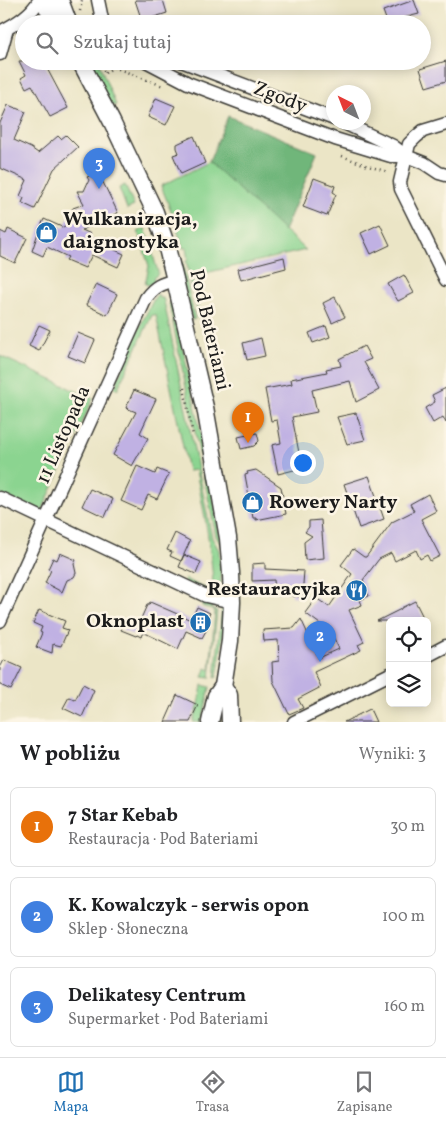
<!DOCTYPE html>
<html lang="pl">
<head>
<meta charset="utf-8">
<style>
  body { margin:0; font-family:Vollkorn,serif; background:#f6f6f6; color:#202124 }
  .controls { position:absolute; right:15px; bottom:15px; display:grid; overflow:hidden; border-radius:8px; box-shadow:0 2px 12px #0003 }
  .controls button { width:45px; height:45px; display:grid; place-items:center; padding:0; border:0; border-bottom:1px solid #e0e0e0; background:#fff; color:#202124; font:25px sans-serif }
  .compass { position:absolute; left:326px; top:85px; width:45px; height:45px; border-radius:50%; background:#fff; box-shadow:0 2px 12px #0003; rotate:318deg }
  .you { position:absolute; left:302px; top:462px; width:18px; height:18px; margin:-12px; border:4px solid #fff; border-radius:50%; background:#1a73e8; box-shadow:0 0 0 8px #1a73e833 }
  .badge { display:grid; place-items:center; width:32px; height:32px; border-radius:50%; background:#1f6fb2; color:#fff; font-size:16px; font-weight:700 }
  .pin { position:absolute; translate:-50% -41px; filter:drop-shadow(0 1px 2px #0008) }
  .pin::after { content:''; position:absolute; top:26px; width:18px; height:15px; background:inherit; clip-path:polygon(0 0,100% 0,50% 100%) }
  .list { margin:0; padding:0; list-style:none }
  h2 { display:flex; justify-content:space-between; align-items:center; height:65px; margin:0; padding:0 20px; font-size:21px }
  h2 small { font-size:16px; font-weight:400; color:#757577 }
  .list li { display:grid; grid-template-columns:32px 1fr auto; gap:15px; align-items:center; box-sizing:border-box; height:80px; margin:0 10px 10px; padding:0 10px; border:1px solid #e0e0e0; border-radius:8px }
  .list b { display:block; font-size:19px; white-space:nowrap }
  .list p { margin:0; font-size:16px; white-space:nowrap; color:#757577 }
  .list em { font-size:16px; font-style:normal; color:#757577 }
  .icon { flex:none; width:28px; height:28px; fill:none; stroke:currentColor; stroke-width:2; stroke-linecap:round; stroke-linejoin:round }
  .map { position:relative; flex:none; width:446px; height:722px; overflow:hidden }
  .search { position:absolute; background:#fff; box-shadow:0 2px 12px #0003; left:15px; right:15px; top:15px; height:55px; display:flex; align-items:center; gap:12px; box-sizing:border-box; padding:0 18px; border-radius:28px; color:#757577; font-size:19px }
  .sheet { height:335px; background:#fff }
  nav { display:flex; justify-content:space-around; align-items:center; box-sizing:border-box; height:70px; border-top:1px solid #e0e0e0; background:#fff; font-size:14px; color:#757577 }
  nav a { display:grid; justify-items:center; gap:2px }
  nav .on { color:#1f6fb2 }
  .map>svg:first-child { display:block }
  .green { fill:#8bd490; stroke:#547856 }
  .forest { fill:#70b67a; stroke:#46694b }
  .building { fill:#c0b1e3 }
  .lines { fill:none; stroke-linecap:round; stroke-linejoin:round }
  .minor-casing { stroke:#3b3a36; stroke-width:15 }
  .tertiary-casing { stroke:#3b3a36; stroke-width:19 }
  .path { stroke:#3b3a36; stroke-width:2.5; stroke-dasharray:1 4; stroke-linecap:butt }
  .minor { stroke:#fff; stroke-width:12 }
  .tertiary { stroke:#fff; stroke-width:16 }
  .labels { text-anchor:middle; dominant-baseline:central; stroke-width:5; stroke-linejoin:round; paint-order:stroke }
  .street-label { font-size:20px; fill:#1c1c1c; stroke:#fcf5e5 }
  .poi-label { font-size:20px; font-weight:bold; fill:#1c1c1c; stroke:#fcf5e5; text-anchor:start }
</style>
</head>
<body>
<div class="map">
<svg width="446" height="722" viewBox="0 0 446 722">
  <rect width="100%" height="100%" fill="#fcf5e5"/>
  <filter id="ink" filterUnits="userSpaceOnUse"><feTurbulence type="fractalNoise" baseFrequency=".02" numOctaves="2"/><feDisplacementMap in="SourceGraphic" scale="10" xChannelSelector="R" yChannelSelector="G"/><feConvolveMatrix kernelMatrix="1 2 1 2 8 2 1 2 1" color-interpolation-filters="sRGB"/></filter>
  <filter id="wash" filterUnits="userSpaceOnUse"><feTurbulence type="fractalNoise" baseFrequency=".0096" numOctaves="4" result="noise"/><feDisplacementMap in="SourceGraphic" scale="20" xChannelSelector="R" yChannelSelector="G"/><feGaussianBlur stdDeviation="1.12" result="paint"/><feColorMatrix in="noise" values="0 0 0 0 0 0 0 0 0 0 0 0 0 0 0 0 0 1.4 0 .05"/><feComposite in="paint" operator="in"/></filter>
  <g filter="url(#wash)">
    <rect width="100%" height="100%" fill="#ebe5c6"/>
    <!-- green -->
    <g class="green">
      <polygon points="89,61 98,61 116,105 111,107"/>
      <polygon points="209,162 306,250 192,276 200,318 199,318 186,261 188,260 186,248 183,248 175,223 180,221 176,212 172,213 161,186"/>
      <polygon points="125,185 134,206 127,209 119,188"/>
      <polygon points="145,228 158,272 157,275 153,278 155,282 149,285 145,284 149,266 138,232"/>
      <polygon points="180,260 182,262 195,319 192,320 177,261"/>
      <path d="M158,294L159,298H163L164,301L212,538L219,550L221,582L219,587L214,589L213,594L184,582L185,579L209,590L213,587C212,548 203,509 196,470L188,471L156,315H152L117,390L114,387L117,383V381L137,332L155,297Z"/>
      <polygon points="173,302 208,467 222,547 216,536 169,303"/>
      <polygon points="0,356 93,399 41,513 0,494"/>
      <polygon points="204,602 212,604 211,608 217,611 210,678 203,677 206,668 210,670 215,611 202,606"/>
      <polygon points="222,608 224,610 226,617 217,677 215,678"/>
      <polygon points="202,685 210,687 203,718 201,722 193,722 199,704"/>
    </g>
    <!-- forest -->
    <polygon class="forest" points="228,116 317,153 284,231 209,162"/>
    <g id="blocks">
      <!-- building -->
      <g class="building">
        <polygon points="135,0 163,0 167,13 142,21"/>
        <polygon points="414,0 419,14 387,22 383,11"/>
        <polygon points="19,61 43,61 68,108 50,117 32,85 26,88 21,78 26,75"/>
        <polygon points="446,61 446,81 426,87 420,69"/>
        <polygon points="156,98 175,106 166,125 148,117"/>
        <polygon points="8,105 26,112 14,140 31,148 38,153 58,136 61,139 66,135 78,147 54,169 35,209 22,203 24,198 20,196 27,180 0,168 0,123"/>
        <polygon points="194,136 205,163 181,174 173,155 179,153 177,148 177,144"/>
        <polygon points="98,172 118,213 82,230 91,234 88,238 124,254 118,267 92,255 85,268 66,260 68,257 47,247 43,256 32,251 38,233 44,219 64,228 73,208 84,204 77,191 84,191 89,180 87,177"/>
        <polygon points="314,178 335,186 333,192 336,194 327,216 303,207"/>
        <polygon points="380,224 390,245 371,254 361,233"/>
        <polygon points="8,229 27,238 15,263 0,256 0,231 6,234"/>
        <polygon points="284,257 286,268 241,280 238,269"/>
        <polygon points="404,275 414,293 398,301 388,284"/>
        <polygon points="96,284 117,294 107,315 86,305"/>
        <polygon points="335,297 345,317 332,323 323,303"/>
        <polygon points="39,325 50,330 39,351 29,346"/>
        <polygon points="326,326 330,337 313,343 309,333"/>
        <polygon points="78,333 95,340 85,363 68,356"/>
        <polygon points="261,338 265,356 247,360 243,343"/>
        <polygon points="364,346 371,359 364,362 379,390 356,402 350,381 312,390 317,412 292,417 302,468 278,474 272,445 281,443 277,420 271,421 265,389 292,384 291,379 327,372 326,369 341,366 339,359"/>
        <polygon points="446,388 446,423 443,417 433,423 425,408 435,402 432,395"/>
        <polygon points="134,390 156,399 140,433 148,438 132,466 113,455 136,412 126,408"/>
        <polygon points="356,413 365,440 347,444 337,417"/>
        <polygon points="257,433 259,441 254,446 241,449 238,437"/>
        <polygon points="137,466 155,474 157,469 169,474 157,499 148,495 141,510 121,501"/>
        <polygon points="256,470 281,487 286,514 256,520 256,518 253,518 245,475 248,474 247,472"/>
        <polygon points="369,476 384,519 359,528 344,484"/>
        <polygon points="90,489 113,499 105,517 82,506"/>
        <polygon points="428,494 436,511 421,519 440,556 430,561 427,555 420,559 416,550 395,561 391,553 379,559 363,580 369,596 360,600 362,605 349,610 364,642 358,645 361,650 314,672 321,687 298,699 303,708 289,714 273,681 272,662 279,661 278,640 264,641 263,630 294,628 301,619 319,658 339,649 331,632 305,613 316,598 329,607 352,574 341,565 353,549 364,557 366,557 392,522 414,511 410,504"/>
        <polygon points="321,520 324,558 305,560 304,542 312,536 305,532 309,527 309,521"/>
        <polygon points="175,533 190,541 181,561 170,556 172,552 167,550"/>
        <polygon points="60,553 76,560 74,564 76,573 74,577 67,580 62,592 45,583 51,570 48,569 53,558 57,560"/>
        <polygon points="184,555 201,562 196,574 179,567"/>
        <polygon points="265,563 265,569 304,571 302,597 292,596 292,592 275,592 274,580 252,581 252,564"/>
        <polygon points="415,601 425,621 377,621 401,609 401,608"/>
        <polygon points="150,602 191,620 197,607 210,613 204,625 208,627 202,638 186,631 178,649 143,632 141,637 137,635 136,636 121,630 127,618 139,623 147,605 149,605"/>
        <polygon points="39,610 65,621 62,628 68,630 61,646 53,644 52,653 36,647 42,633 40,632 42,627 33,623"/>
        <polygon points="4,660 22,668 11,690 0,685 0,668"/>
        <polygon points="83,684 94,690 82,717 63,708 69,697 75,700"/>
        <polygon points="177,695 198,705 190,722 165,722"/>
        <polygon points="370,709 376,722 344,722"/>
      </g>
    </g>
  </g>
  <g filter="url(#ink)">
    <use href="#blocks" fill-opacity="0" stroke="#3b3a36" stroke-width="1"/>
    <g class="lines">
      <defs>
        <g id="minor">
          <polyline points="98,0 103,24"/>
          <path d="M0,32C14,25 30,16 38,2"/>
          <polyline points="0,54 7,29"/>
          <polyline points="146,61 188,83 335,139 391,156 406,156"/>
          <polyline points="181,61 334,119"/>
          <polyline points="342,122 393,146 406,156 424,163 439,173 446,175"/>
          <polyline points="446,124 423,131 416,137 409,144 400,182 401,189 446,280"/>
          <polyline points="0,498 206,596 232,602"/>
          <path d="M0,621L146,298C155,286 161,284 175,280"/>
          <polyline points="427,656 446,646"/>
          <polyline points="294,722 390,674"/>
        </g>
        <g id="tertiary">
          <polyline points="60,0 69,24"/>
          <polyline points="45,3 55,24"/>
          <polyline points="80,61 112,122 155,212 166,244 175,280 205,407 228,538 231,573 232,602 230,641 223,686 216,696 210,722"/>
          <polyline points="223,686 229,695 230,722"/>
        </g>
      </defs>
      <!-- minor casing -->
      <use href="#minor" class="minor-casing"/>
      <!-- tertiary casing -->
      <use href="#tertiary" class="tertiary-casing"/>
      <!-- path -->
      <g class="path">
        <polyline points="80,11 82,0"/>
        <polyline points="99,61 105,74"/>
        <polyline points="113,61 116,68 163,86"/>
        <polyline points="105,73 115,66"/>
        <polyline points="342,156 368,166 389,172"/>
        <polyline points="184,388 193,436"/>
      </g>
      <!-- minor -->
      <use href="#minor" class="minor"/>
      <!-- tertiary -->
      <use href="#tertiary" class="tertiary"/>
    </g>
  </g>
  <!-- icons -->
  <defs>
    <symbol id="shop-disc" viewBox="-11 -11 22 22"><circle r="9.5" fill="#1f6fb2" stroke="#fcf5e5"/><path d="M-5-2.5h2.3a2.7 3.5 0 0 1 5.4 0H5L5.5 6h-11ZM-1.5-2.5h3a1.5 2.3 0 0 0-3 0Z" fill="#fff"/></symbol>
    <symbol id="restaurant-disc" viewBox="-11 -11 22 22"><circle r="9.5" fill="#1f6fb2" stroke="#fcf5e5"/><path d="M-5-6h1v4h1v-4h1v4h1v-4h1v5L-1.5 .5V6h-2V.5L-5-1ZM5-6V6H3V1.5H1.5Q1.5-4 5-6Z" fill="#fff"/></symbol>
    <symbol id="building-disc" viewBox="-11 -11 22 22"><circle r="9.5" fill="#1f6fb2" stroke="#fcf5e5"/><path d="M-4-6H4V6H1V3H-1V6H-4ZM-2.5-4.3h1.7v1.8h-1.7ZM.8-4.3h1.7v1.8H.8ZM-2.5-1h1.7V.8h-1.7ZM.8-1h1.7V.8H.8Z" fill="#fff"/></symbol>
  </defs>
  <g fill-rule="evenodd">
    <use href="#shop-disc" x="34" y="220" width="25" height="25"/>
    <use href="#shop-disc" x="240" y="490" width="25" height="25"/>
    <use href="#restaurant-disc" x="344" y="578" width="25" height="25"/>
    <use href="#building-disc" x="188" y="610" width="25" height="25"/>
  </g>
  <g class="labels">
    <!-- street labels -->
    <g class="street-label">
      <text transform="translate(280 98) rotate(21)">Zgody</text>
      <text transform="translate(209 330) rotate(77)">Pod Bateriami</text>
      <text transform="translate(64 435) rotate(-66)">11 Listopada</text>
    </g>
    <!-- poi labels -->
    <g class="poi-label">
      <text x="63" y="220">Wulkanizacja,<tspan x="63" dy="23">daignostyka</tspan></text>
      <text x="269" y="503">Rowery Narty</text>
      <text x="341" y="590" text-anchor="end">Restauracyjka</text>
      <text x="184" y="622" text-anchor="end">Oknoplast</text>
    </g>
  </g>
</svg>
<div class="controls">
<button><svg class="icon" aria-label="locate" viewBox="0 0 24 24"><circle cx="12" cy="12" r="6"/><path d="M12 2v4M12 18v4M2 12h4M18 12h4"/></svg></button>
<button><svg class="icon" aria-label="layers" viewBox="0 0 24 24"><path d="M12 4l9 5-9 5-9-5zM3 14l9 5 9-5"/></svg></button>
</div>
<svg class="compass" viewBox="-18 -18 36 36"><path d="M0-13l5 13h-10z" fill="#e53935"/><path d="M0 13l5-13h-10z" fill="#757577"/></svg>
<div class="you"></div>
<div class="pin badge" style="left:248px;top:443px;background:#e8710a">1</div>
<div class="pin badge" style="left:320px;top:662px;background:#3f7fe0">2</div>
<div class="pin badge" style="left:99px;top:189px;background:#3f7fe0">3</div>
<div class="search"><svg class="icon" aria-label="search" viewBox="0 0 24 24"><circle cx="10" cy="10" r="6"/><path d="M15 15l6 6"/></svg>Szukaj tutaj</div>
</div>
<section class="sheet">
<h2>W pobliżu<small>Wyniki: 3</small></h2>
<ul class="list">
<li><span class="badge" style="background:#e8710a">1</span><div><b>7 Star Kebab</b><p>Restauracja · Pod Bateriami</p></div><em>30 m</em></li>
<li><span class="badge" style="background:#3f7fe0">2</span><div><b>K. Kowalczyk - serwis opon</b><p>Sklep · Słoneczna</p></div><em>100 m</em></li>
<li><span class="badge" style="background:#3f7fe0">3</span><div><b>Delikatesy Centrum</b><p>Supermarket · Pod Bateriami</p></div><em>160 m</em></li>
</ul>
</section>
<nav>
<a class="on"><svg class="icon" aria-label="map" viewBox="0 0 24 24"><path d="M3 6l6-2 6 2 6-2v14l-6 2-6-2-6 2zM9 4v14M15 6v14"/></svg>Mapa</a>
<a><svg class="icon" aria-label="directions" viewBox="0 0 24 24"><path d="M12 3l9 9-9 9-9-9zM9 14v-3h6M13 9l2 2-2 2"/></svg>Trasa</a>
<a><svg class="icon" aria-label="saved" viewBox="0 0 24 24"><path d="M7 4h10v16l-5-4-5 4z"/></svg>Zapisane</a>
</nav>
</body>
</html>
